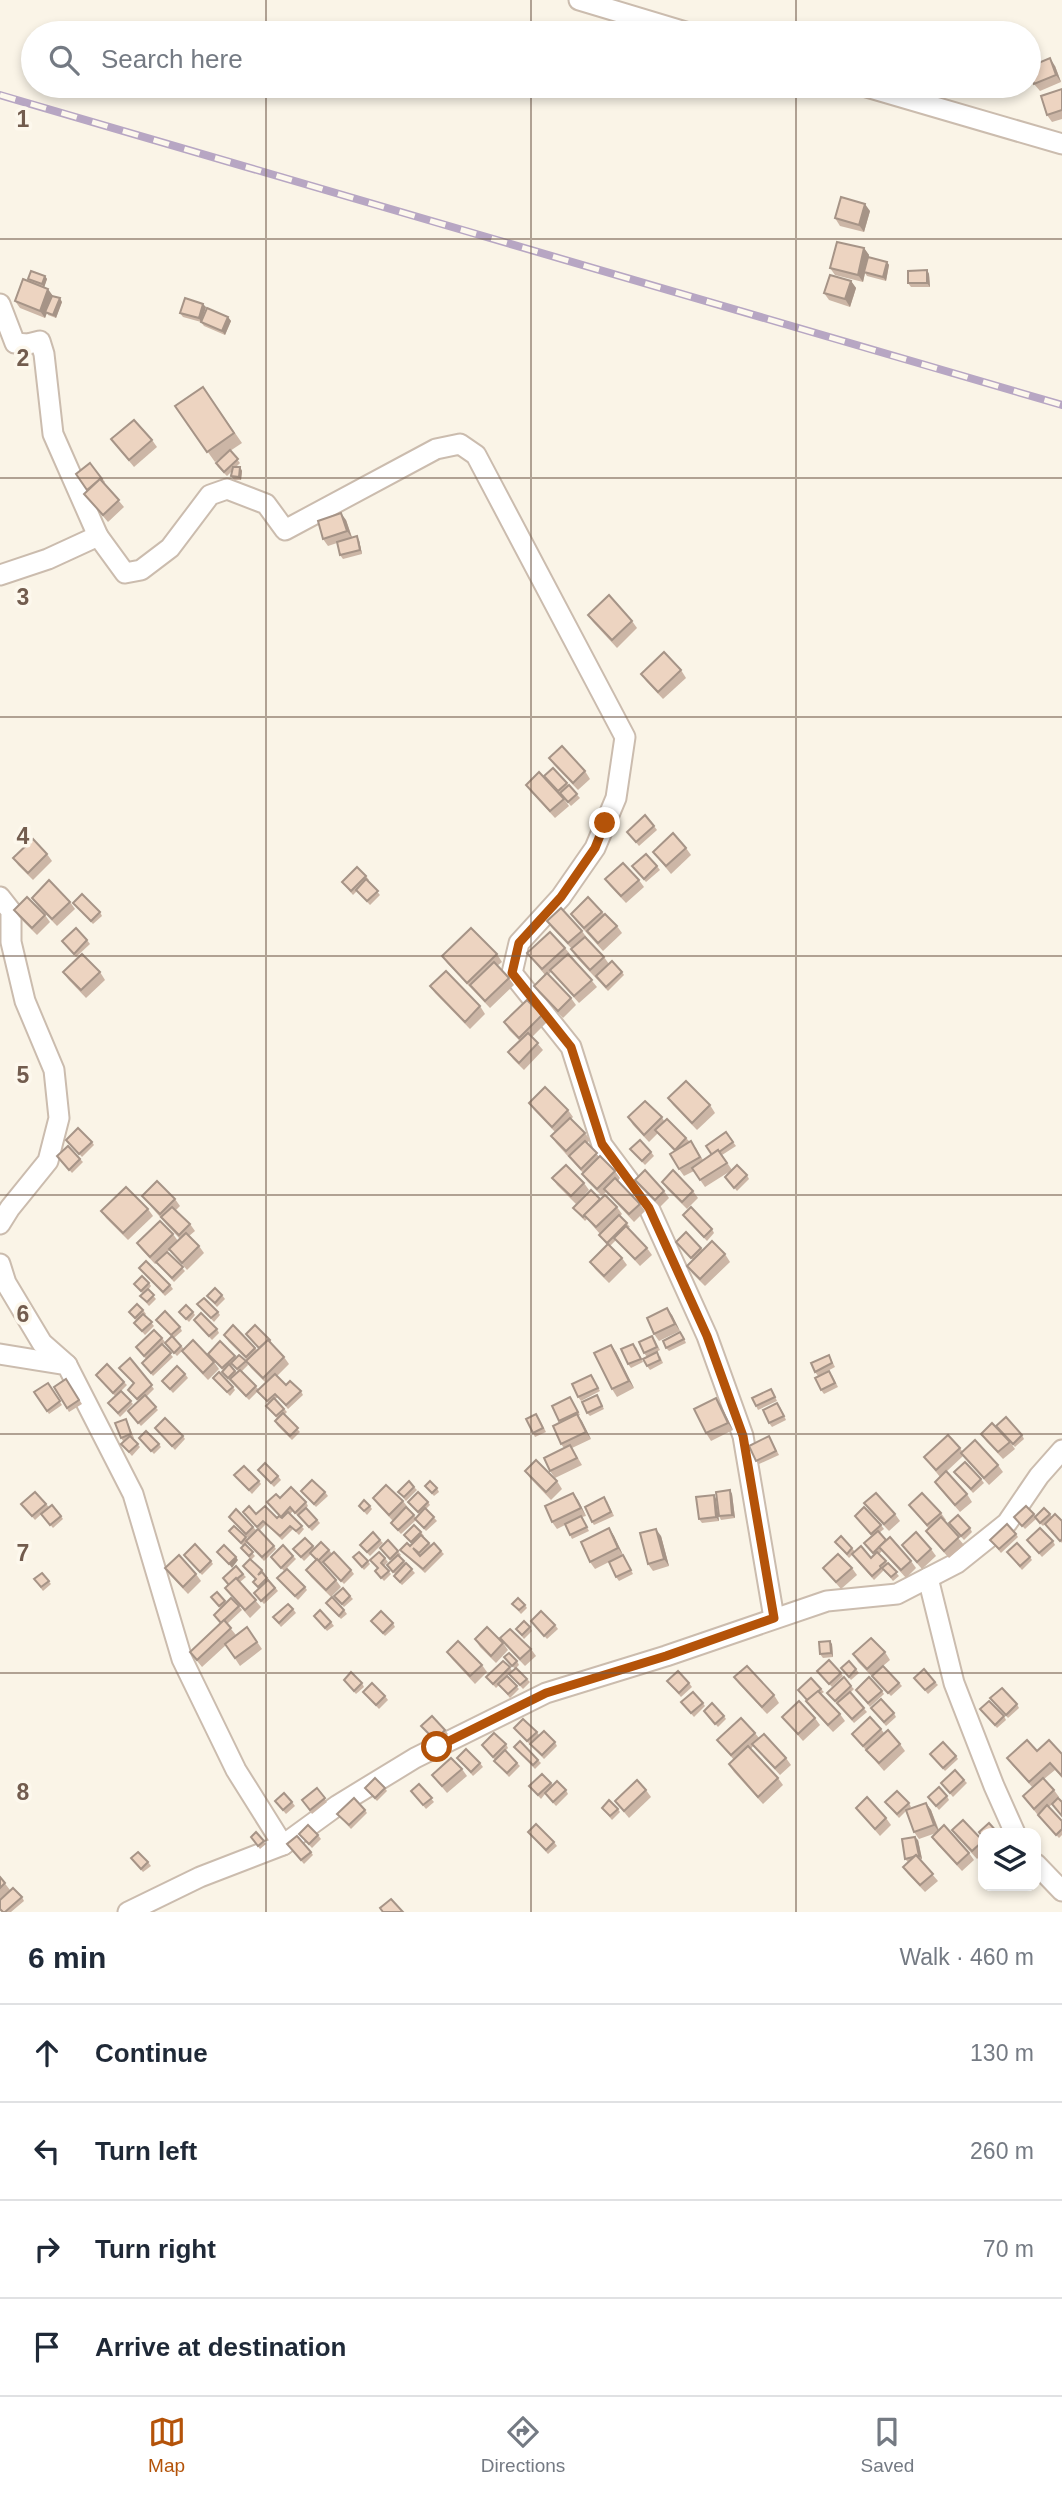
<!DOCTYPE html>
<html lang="en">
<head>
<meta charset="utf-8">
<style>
  body { margin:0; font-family:Helvetica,sans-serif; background:#f6f6f7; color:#1f2937 }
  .controls { position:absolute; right:21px; bottom:21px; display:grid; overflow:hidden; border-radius:14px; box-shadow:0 4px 10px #0003 }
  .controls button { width:63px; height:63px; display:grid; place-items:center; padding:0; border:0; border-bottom:2px solid #e0e1e3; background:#fff; color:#1f2937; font:35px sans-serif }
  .stop { position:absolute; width:21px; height:21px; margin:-16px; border:5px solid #b45309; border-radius:50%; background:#fff }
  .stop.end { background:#b45309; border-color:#fff; box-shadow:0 2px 7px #0008 }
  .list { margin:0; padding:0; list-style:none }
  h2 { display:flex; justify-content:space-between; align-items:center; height:91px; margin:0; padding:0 28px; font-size:30px }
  h2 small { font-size:23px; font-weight:400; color:#747a83 }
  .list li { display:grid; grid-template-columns:46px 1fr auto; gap:21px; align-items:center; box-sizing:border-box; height:98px; padding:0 28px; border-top:2px solid #e0e1e3 }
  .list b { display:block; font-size:26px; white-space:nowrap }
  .list em { font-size:23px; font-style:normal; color:#747a83 }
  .icon { flex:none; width:38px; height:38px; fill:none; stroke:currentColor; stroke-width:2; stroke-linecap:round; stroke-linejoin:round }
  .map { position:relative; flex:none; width:1062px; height:1912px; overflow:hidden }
  .search { position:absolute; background:#fff; box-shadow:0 4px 10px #0003; left:21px; right:21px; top:21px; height:77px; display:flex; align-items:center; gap:18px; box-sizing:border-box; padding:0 24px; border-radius:38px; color:#747a83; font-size:26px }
  .sheet { height:483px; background:#fff }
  nav { display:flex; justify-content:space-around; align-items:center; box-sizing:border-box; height:98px; border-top:2px solid #e0e1e3; background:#fff; font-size:19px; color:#747a83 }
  nav a { display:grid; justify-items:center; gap:4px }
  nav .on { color:#b45309 }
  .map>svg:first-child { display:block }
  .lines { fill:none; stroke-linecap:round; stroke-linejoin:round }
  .street-casing { stroke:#cbbcae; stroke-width:23 }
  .street { stroke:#fff; stroke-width:19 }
  .rail-casing { stroke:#b7a6c3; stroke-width:8 }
  .rail { stroke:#fdf8ed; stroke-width:5; stroke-dasharray:16; stroke-linecap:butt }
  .wall { fill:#ccb6a6; fill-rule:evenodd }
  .shaded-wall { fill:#a69487 }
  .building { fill:#edd4c1; stroke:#a69487; stroke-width:2 }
  .route { stroke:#b45309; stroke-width:9 }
  .grid { fill:none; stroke:#725c4e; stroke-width:2; stroke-opacity:0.55 }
  .grid-label { font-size:23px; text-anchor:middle; font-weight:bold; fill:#725c4e; stroke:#fdf8ed; stroke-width:7; stroke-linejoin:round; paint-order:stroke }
</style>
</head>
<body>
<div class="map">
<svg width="1062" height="1912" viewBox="0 0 1062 1912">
  <rect width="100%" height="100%" fill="#faf4e7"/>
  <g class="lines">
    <defs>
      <g id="street">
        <polyline points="579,0 689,33"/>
        <polyline points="863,86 1062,144"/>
        <polyline points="0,304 15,343 28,344 40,341 44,354 53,434 98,536"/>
        <polyline points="0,575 48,559 98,536 125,573 141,570 170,548 210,495 227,489 266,504 285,530 436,449 460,444 476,455 625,737 616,798 595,848 561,897 519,943 512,973 571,1047 602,1145 649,1208 707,1336 743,1436 774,1618"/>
        <polyline points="0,897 11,911 11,942 25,1001 54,1070 59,1118 48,1161 10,1208 0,1224"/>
        <polyline points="0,1264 6,1283 42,1343 67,1365"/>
        <polyline points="0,1354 67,1365 133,1494 182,1659 236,1770 283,1845"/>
        <polyline points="928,1578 954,1683 994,1786 1015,1833"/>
        <polyline points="1036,1864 1062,1891"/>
        <polyline points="128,1912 200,1877 283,1845 338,1805 415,1758 546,1693 666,1656 827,1601 897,1594 957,1563 1007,1523 1039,1476 1062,1450"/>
      </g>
    </defs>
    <!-- street casing -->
    <use href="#street" class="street-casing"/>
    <!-- street -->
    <use href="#street" class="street"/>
    <defs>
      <polyline id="rail" points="0,95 1062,405"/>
    </defs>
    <!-- rail casing -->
    <use href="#rail" class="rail-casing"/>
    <!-- rail -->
    <use href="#rail" class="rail"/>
  </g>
  <!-- wall -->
  <g class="wall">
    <polygon points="1055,66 1061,82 1040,91 1034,84"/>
    <polygon points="1062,89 1062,119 1052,122 1047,115"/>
    <polygon points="870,211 864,232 840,226 835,218"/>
    <polygon points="864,248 869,255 869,257 887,262 889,265 886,281 867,276 865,273 863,282 835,275 830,268"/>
    <polygon points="927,270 929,274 930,287 911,287 908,283"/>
    <polygon points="45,276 47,279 44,287 53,296 62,302 56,318 48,315 47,313 45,318 20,308 15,301 29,282 28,279"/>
    <polygon points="851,281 856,288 850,307 829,300 824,293"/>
    <polygon points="206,307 202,321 228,317 231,321 225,335 204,326 201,322 183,317 180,313"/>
    <polygon points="203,387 242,443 230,451 240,463 236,467 240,467 242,471 241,480 234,480 231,476 232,471 227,476 218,467 216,463 225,455 215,462 175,406"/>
    <polygon points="111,439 152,440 157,447 134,467"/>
    <polygon points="90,463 105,482 104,483 124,507 108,522 84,494 88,490"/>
    <polygon points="346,520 352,537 359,540 362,554 343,559 340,555 337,543 328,546 323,539"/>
    <polygon points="588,615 632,621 637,628 617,648 593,622"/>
    <polygon points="681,670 686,678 663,699 646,681 641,674"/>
    <polygon points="549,758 585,771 590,779 578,790 554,765"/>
    <polygon points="553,768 580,798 571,806 544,776"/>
    <polygon points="526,785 564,799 569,806 555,818 531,792"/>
    <polygon points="654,826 657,830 639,846 627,832"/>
    <polygon points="686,848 691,855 671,874 653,852"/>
    <polygon points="47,854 52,861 33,880 18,865 13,858"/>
    <polygon points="632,866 657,866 660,870 646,882"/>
    <polygon points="366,876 369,880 368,881 380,895 370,905 357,891 353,895 342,882"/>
    <polygon points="605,879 639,880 644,887 626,903 610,886"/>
    <polygon points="32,898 70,902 75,909 57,926 37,905"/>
    <polygon points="73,903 100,912 102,916 93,924"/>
    <polygon points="14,910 45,915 50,922 37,935 19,917"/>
    <polygon points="602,912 617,926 622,933 603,951 576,921 571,914"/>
    <polygon points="547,921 582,931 587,938 586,938 604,957 609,964 622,972 624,975 608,991 576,957 571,949 572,949 552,928"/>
    <polygon points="87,940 90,944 76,957 62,941"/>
    <polygon points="565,948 597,987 579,1003 551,972 548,975 571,998 576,1005 563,1018 539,993 534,986 545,975 527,953"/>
    <polygon points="497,954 502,962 497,966 509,978 514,985 490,1008 447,963 442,956"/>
    <polygon points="63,972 100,972 105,980 86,998 68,979"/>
    <polygon points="430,986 480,1006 485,1014 470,1029 435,993"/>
    <polygon points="542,1015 547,1022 532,1037 543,1050 524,1070 513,1059 508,1052 520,1041 509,1030 504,1022"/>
    <polygon points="668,1098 710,1105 715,1113 697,1130 673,1105"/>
    <polygon points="529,1103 568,1110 573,1117 571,1119 585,1133 590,1140 587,1143 599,1157 615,1171 620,1178 618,1181 640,1204 645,1211 634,1222 606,1192 602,1196 587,1181 582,1174 583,1173 556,1143 551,1136 555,1132 534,1110"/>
    <polygon points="628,1117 662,1117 664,1121 686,1138 696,1148 703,1160 712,1155 726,1132 736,1146 722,1155 732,1170 705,1187 694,1171 684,1176 679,1169 674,1151 658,1133 649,1142 633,1125"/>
    <polygon points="66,1140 92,1142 94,1145 82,1157"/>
    <polygon points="630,1149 651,1152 654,1156 645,1165"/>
    <polygon points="57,1156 80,1159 83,1162 72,1173"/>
    <polygon points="747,1175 749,1179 737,1191 725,1177"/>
    <polygon points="552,1178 584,1183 589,1190 576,1204 557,1185"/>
    <polygon points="635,1180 664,1191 669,1198 660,1207 640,1187"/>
    <polygon points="662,1182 693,1191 698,1198 687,1209 667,1189"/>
    <polygon points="142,1196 175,1199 180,1206 176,1210 190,1224 195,1231 189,1236 199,1246 204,1253 187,1270 170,1250 167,1252 185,1271 174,1282 157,1263 155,1264 142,1250 137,1243 173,1234 178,1241 180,1239 166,1224"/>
    <polygon points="600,1200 617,1207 622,1214 620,1216 630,1227 628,1228 647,1248 652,1255 640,1266 616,1240 610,1246 622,1258 627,1265 609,1283 595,1269 590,1262 607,1245 599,1235 600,1234 587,1219 585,1221 573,1208"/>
    <polygon points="148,1209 153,1216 128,1240 106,1218 101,1211"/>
    <polygon points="683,1215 712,1229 714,1233 707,1241"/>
    <polygon points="676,1242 701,1248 703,1250 725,1254 730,1262 705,1286 692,1273 687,1266 693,1260"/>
    <polygon points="139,1268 170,1285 173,1289 165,1296"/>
    <polygon points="149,1283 151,1286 148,1290 156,1299 149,1306 140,1296 143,1294 134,1284"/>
    <polygon points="222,1295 225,1299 217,1307 207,1296"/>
    <polygon points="197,1304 218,1312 220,1315 214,1322"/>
    <polygon points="143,1310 146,1314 145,1315 154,1326 145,1335 134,1323 136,1320 129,1312"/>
    <polygon points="179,1312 193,1312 195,1315 189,1322"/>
    <polygon points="672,1315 680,1331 659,1341 654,1334"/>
    <polygon points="156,1320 180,1327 182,1331 174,1338 184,1349 214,1362 219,1369 208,1380 187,1358 182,1351 177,1356 165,1343 172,1336"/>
    <polygon points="194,1320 217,1329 219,1333 212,1340"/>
    <path d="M246,1334L270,1340L272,1344L284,1357L289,1364L277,1376L286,1385L301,1391L303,1395L288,1409L278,1397L275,1399L287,1412L284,1415L300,1432L292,1440L277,1425L275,1421L277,1418L266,1406L269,1404L257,1392L249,1400L224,1375L222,1372L223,1370L208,1354L235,1356L236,1358L246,1361L248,1365L242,1371L259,1390L266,1383L251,1368L246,1361L247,1360L229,1342L224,1335L255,1348L257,1350L259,1348ZM232,1364L238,1371L237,1373L231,1366Z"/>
    <polygon points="683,1336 686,1343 669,1351 666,1348"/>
    <polygon points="162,1338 165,1342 162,1345 173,1357 153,1376 142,1363 146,1359 136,1347"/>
    <polygon points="655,1340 660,1350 647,1357 644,1353"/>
    <polygon points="636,1347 643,1362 631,1368 628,1364"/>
    <polygon points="616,1352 634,1388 617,1397 612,1389"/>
    <polygon points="829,1355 835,1367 818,1376 815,1372"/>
    <polygon points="660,1356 663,1363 650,1370 647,1366"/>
    <polygon points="130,1358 154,1389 146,1397 158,1410 141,1426 128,1411 139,1402 128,1390 134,1384 119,1368"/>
    <polygon points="185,1374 188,1378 173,1393 162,1381"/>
    <polygon points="96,1375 124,1382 127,1385 121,1391 133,1404 120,1417 108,1403 115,1396"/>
    <polygon points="591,1375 600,1391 581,1401 578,1397"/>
    <polygon points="832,1375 838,1387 824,1394 821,1390"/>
    <polygon points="213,1378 233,1387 235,1390 230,1396"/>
    <polygon points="66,1379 82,1404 69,1412 54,1387"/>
    <polygon points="48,1383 62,1405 49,1414 34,1392"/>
    <polygon points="773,1392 777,1401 758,1410 756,1406"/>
    <polygon points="597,1395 604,1409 590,1416 587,1413"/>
    <polygon points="570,1397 580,1415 578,1416 591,1439 572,1448 582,1465 555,1478 550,1471 564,1448 561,1444 560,1422 552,1406"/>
    <polygon points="716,1398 721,1405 733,1430 711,1441 706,1433"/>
    <polygon points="780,1407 786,1420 772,1427 769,1423"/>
    <polygon points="539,1418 546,1432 535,1437 533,1433"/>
    <polygon points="128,1423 134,1438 132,1438 140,1447 132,1456 121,1444 123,1441 121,1438"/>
    <polygon points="996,1426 1022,1435 1024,1439 1015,1447"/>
    <polygon points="155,1428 183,1436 185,1439 175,1450"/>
    <polygon points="981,1434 1010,1442 1015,1449 1003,1459 986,1441"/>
    <polygon points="769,1436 779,1455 759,1464 756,1461"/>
    <polygon points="139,1438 159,1444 161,1447 154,1454"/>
    <polygon points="960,1448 962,1451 998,1465 1003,1472 989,1485 963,1456 946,1472 967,1494 972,1502 960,1512 940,1489 935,1482 940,1477 924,1457"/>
    <polygon points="258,1470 278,1476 281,1480 274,1487"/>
    <polygon points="525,1471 557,1481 562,1489 551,1500 530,1478"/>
    <polygon points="954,1472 981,1479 984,1483 973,1493"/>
    <polygon points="234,1475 259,1481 261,1484 252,1494"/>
    <polygon points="425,1486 437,1488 439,1492 434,1496"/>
    <polygon points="414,1487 417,1490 406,1501 398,1492"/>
    <polygon points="730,1490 732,1494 735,1518 721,1520 719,1516"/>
    <polygon points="301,1491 325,1492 328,1496 316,1507"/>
    <polygon points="573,1493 578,1500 586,1516 582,1517 589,1531 572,1539 565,1525 557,1529 552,1522"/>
    <polygon points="714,1495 716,1499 719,1521 702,1523 699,1519"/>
    <polygon points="280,1498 306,1502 308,1506 306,1508 320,1523 312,1531 293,1511 290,1514 304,1529 299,1535 293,1529 282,1540 266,1524 260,1530 243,1512 277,1518 279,1516 267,1502"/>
    <polygon points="373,1498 403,1501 416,1518 419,1514 408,1502 428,1502 430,1505 426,1509 437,1521 426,1531 416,1520 401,1534 391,1523 393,1521 378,1505"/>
    <polygon points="607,1501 614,1516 594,1525 592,1522"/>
    <polygon points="864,1503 895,1514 900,1521 889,1531 869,1510"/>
    <polygon points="21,1504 46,1504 49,1507 35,1520"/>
    <polygon points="909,1505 941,1513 946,1520 944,1521 964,1545 949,1558 931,1538 926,1531 929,1529"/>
    <polygon points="359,1506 370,1506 372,1509 367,1515"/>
    <polygon points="1026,1506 1036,1516 1050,1514 1052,1517 1062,1521 1062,1543 1045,1524 1043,1526 1036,1519 1025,1529 1017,1520"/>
    <polygon points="41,1514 61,1516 63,1519 53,1528"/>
    <polygon points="855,1516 881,1525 884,1529 879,1533 886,1540 911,1561 916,1568 906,1578 882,1551 879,1554 899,1576 893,1581 883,1569 883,1571 874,1580 852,1555 849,1558 835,1542 852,1548 855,1552 871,1558 874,1555 864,1543 872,1536"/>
    <polygon points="229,1517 253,1527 256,1530 248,1538"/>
    <polygon points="949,1523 970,1528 972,1532 964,1540"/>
    <polygon points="609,1528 614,1536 623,1555 595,1569 590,1562"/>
    <polygon points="229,1531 246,1537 247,1539 274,1546 276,1549 264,1561 247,1543 245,1545 255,1556 251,1560 241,1548 243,1546"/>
    <polygon points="421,1532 424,1536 423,1537 431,1545 441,1551 444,1554 425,1573 403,1553 400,1550 412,1544 404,1535"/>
    <polygon points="1016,1534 1018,1537 1001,1553 990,1540"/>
    <polygon points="661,1536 669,1566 653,1571 648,1564"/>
    <polygon points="380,1540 383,1543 370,1556 360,1545"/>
    <polygon points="1027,1540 1053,1541 1055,1545 1042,1557"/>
    <polygon points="902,1545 931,1549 936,1556 922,1569 907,1552"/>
    <polygon points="313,1546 315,1549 329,1550 332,1554 321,1564 336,1580 341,1587 331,1597 311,1577 306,1570 316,1560 311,1554 304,1561 293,1549"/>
    <polygon points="380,1548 398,1551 401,1555 399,1556 415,1573 402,1585 396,1579 394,1576 395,1574 387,1565 392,1561"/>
    <polygon points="1007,1552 1030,1557 1032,1560 1022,1570"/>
    <polygon points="184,1555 211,1561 213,1564 202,1575"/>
    <polygon points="623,1555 633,1574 619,1581 616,1577"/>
    <polygon points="293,1556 296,1559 284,1571 271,1557"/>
    <polygon points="353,1557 368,1561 370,1564 364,1570"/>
    <polygon points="385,1558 388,1562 384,1566 391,1574 384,1581 375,1571 378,1568 370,1560"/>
    <polygon points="323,1562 351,1570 354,1574 344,1584"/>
    <polygon points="243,1566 262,1570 265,1574 264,1574 278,1591 264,1604 254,1593 259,1589 253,1582 255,1579"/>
    <polygon points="165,1568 196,1574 201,1581 188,1594 170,1575"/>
    <polygon points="823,1568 852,1568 857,1575 841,1589"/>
    <polygon points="42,1573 51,1584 43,1591 34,1579"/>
    <polygon points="243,1574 246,1577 240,1582 261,1607 250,1618 225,1588 228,1585 223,1578"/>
    <polygon points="277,1578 305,1587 307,1590 298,1600"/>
    <polygon points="217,1592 226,1603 239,1606 242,1610 227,1624 236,1635 247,1627 262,1649 240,1666 226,1645 202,1667 190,1652 221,1623 214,1615 220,1608 211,1597"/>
    <polygon points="334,1596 350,1596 353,1599 344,1607"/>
    <polygon points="326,1603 344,1610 347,1614 341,1619"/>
    <polygon points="512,1604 525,1605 527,1608 521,1614"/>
    <polygon points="293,1609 296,1613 281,1627 273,1617"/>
    <polygon points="314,1616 331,1622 334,1626 327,1631"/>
    <polygon points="371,1621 393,1623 395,1627 385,1636"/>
    <polygon points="531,1621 555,1625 558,1629 547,1639"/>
    <polygon points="530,1627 532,1631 524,1639 516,1629"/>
    <polygon points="500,1638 531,1649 536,1656 525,1666 505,1645"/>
    <polygon points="475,1639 503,1643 508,1650 496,1663 480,1647"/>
    <polygon points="832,1644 833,1657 823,1658 820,1654"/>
    <polygon points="447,1652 482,1665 487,1672 475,1684 452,1659"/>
    <polygon points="885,1652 890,1660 883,1666 902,1686 891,1696 858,1662 853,1654"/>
    <polygon points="504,1657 517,1661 519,1665 516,1668 530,1682 523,1689 509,1674 515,1669"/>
    <polygon points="510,1667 512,1671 507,1676 519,1689 510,1698 499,1685 496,1688 486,1677"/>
    <polygon points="841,1668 856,1669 859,1673 851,1680"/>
    <polygon points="817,1671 841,1673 843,1676 832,1687"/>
    <polygon points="734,1677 774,1695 779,1703 767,1714 739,1684"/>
    <polygon points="914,1678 935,1682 938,1685 928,1694"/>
    <polygon points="344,1680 362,1683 364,1687 356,1694"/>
    <polygon points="667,1681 689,1683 692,1687 681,1697"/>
    <polygon points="851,1686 854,1689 850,1693 867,1712 854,1723 827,1693"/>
    <polygon points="821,1689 824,1692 821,1694 840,1714 845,1721 833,1732 811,1708 807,1701 798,1690"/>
    <polygon points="856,1690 882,1691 884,1694 870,1707"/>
    <polygon points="363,1692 385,1696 388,1700 379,1709"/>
    <polygon points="990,1698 1017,1704 1019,1708 1008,1718"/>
    <polygon points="681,1702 703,1703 705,1706 694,1717"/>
    <polygon points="871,1708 894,1713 896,1717 886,1726"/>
    <polygon points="980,1709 1004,1716 1006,1720 997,1728"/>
    <polygon points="704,1711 724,1716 726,1719 718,1727"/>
    <polygon points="782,1717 815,1718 820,1725 803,1741"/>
    <polygon points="421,1726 445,1730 448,1734 438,1744"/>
    <polygon points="514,1728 537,1732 539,1735 555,1742 557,1746 544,1759"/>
    <polygon points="881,1729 884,1733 900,1744 905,1751 884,1771 852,1734"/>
    <polygon points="755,1733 759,1738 786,1758 791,1765 780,1775 753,1746 751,1749 778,1778 783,1785 763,1804 734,1772 729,1765 734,1760 717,1740"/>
    <polygon points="506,1744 508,1748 505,1751 520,1766 509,1777 497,1764 494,1761 495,1760 482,1745"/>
    <polygon points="514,1747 538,1760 541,1763 535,1769"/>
    <polygon points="1037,1751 1062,1754 1062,1778 1055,1770 1044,1779 1054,1790 1059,1797 1058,1798 1062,1802 1062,1816 1052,1804 1049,1807 1062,1821 1062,1835 1059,1838 1040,1818 1023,1796 1033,1788 1012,1765 1007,1758"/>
    <polygon points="930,1754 956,1756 958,1759 945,1771"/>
    <polygon points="457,1758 480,1763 483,1767 473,1776"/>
    <polygon points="462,1769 467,1776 447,1793 432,1775"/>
    <polygon points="964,1780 967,1783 953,1797 941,1783"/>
    <polygon points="551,1783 553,1785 566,1790 568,1794 556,1806 545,1794 541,1799 529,1786"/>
    <polygon points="419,1784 434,1802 426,1809 411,1791"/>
    <polygon points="317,1788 327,1802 312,1814 302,1800"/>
    <polygon points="365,1788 385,1788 387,1791 377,1801"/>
    <polygon points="646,1790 651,1797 629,1818 615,1801"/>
    <polygon points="947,1796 949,1800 939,1810 928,1797"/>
    <polygon points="275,1801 292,1802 295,1806 286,1814"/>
    <polygon points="885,1802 909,1803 911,1807 909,1809 926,1803 931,1810 939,1830 969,1853 974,1860 962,1871 937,1844 932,1837 936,1833 919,1839 914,1832 906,1811 899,1818"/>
    <polygon points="602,1808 618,1809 620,1812 612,1820"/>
    <polygon points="856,1808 886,1818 891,1825 880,1836"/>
    <polygon points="365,1810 367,1813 351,1829 337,1814"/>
    <polygon points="952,1830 983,1841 983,1853 977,1859 957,1837"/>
    <polygon points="256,1832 266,1844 260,1849 251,1837"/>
    <polygon points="528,1832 554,1842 557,1846 548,1854"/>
    <polygon points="299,1834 318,1835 321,1839 312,1848"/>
    <polygon points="918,1840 922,1859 920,1860 938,1881 925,1892 908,1874 903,1867 908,1862 905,1859"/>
    <polygon points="290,1848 311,1852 313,1855 304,1864"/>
    <polygon points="131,1858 148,1862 151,1866 143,1872"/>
    <polygon points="0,1877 10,1890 22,1897 24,1901 11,1912 2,1912 0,1910"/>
  </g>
  <!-- shaded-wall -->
  <g class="shaded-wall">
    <polygon points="1050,58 1055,66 1061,82 1056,75"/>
    <polygon points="865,204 870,211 864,232 859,225"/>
    <polygon points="864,248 869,255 863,282 858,275"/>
    <polygon points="887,262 889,265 886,281 883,277"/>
    <polygon points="927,270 929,274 930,287 927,283"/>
    <polygon points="45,276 47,279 44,288 42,284"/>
    <polygon points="851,281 856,288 850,307 845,299"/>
    <polygon points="48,289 53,296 45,318 40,311"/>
    <polygon points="60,298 62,302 56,318 53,315"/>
    <polygon points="203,304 206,307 201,322 199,318"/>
    <polygon points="228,317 231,321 225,335 222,331"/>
    <polygon points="240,467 242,471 241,480 239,477"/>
    <polygon points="341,513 346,520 352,538 347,531"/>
    <polygon points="357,536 359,540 362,554 360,550"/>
    <polygon points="667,1308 672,1315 680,1331 675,1324"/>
    <polygon points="611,1345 616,1352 634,1388 629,1381"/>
    <polygon points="716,1398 721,1405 733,1430 728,1423"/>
    <polygon points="577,1414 582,1421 591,1439 586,1432"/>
    <polygon points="730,1490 732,1494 735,1518 732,1515"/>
    <polygon points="573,1493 578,1500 586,1516 581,1508"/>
    <polygon points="714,1495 716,1499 719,1521 716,1517"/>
    <polygon points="609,1528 614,1536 623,1555 618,1548"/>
    <polygon points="656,1529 661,1536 669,1566 664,1559"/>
    <polygon points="236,1557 238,1560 232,1568 229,1564"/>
    <polygon points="830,1641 832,1644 833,1657 831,1653"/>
    <polygon points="926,1803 931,1810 939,1832 934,1825"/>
    <polygon points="915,1837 918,1840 922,1859 919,1856"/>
  </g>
  <!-- building -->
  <g class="building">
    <polygon points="1050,58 1056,75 1034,84 1029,67"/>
    <polygon points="1062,89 1062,110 1047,115 1041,96"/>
    <polygon points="841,197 865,204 859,225 835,218"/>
    <polygon points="837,242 864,248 858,275 830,268"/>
    <polygon points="868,257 887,262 883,277 864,272"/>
    <polygon points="927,270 927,283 908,283 908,271"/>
    <polygon points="31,271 45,276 42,284 28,279"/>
    <polygon points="830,275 851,281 845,299 824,293"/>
    <polygon points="23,279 48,289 40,311 15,301"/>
    <polygon points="52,296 60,298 53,315 45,312"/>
    <polygon points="185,298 203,304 199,318 180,313"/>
    <polygon points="207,308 228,317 222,331 201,322"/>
    <polygon points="203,387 234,433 207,452 175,406"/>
    <polygon points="134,420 152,440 129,460 111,439"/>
    <polygon points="230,450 238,459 224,472 216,463"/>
    <polygon points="90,463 102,479 101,480 100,479 87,490 76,474"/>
    <polygon points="233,467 240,467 239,477 231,476"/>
    <polygon points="100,479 119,500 103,515 84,494"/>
    <polygon points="341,513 347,531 323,539 318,521"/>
    <polygon points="357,536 360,550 340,555 337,542"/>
    <polygon points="609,595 632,621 612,640 588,615"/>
    <polygon points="664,652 681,670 658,692 641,674"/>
    <polygon points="562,746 585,771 573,783 549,758"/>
    <polygon points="553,768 567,783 558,791 544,776"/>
    <polygon points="539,772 564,799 550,811 526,785"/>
    <polygon points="569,785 577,794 568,802 560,793"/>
    <polygon points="645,815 654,826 636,842 627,832"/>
    <polygon points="673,833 686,848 666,866 653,852"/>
    <polygon points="33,839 47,854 28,873 13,858"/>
    <polygon points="646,854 657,866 644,879 632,866"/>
    <polygon points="623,863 639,880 621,896 605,879"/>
    <polygon points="357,867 366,876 351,891 342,882"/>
    <polygon points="366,879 378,891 367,901 356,890"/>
    <polygon points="49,880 70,902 52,919 32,898"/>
    <polygon points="82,894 100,912 91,921 73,903"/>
    <polygon points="27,897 45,915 32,928 14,910"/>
    <polygon points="588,897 602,912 584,928 571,914"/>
    <polygon points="561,908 582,931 568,943 547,921"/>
    <polygon points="605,914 617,926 598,943 587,931"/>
    <polygon points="76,928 87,940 74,954 62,941"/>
    <polygon points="471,928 497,954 467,983 442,956"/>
    <polygon points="550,932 565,948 542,969 527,953"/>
    <polygon points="585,937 604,957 590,970 571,949"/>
    <polygon points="82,954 100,972 81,990 63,972"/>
    <polygon points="568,954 592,980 574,996 550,970"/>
    <polygon points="612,961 622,972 606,987 596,976"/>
    <polygon points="494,962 509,978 485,1001 470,985"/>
    <polygon points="446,971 480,1006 465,1022 430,986"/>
    <polygon points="547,973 571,998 558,1011 534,986"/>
    <polygon points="527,1000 542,1015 519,1038 504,1022"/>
    <polygon points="528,1033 538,1043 519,1063 508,1052"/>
    <polygon points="686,1081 710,1105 692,1123 668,1098"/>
    <polygon points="545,1087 568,1110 552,1127 529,1103"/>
    <polygon points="645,1101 662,1117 644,1135 628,1117"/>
    <polygon points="570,1118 585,1133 566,1151 551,1136"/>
    <polygon points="667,1119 686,1138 675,1150 655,1130"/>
    <polygon points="78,1128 92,1142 79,1154 66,1140"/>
    <polygon points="726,1132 733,1142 719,1152 718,1150 712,1155 706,1146"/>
    <polygon points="640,1140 651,1152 642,1161 630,1149"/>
    <polygon points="585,1141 597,1153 581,1169 569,1156"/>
    <polygon points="691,1141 700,1157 679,1169 670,1154"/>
    <polygon points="68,1146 80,1159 69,1170 57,1156"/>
    <polygon points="718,1150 727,1163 700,1180 692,1168"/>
    <polygon points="600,1156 615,1171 597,1189 582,1174"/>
    <polygon points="566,1165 584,1183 571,1196 552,1178"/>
    <polygon points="737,1165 747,1175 734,1188 725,1177"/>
    <polygon points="645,1170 664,1191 655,1200 635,1180"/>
    <polygon points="673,1170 693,1191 682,1202 662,1182"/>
    <polygon points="615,1178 640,1204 629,1214 604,1189"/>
    <polygon points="157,1181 175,1199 160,1214 142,1196"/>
    <polygon points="126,1187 148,1209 123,1233 101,1211"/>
    <polygon points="591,1190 600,1199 583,1217 573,1208"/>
    <polygon points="605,1195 617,1207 596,1227 584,1215"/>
    <polygon points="172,1207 190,1224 179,1235 161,1217"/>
    <polygon points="691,1207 712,1229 704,1237 683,1215"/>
    <polygon points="619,1215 627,1223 607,1243 599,1235"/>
    <polygon points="160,1221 173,1234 150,1257 137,1243"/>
    <polygon points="626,1226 647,1248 635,1259 614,1238"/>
    <polygon points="686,1232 701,1248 691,1258 676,1242"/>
    <polygon points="186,1233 199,1246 182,1263 169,1249"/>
    <polygon points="712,1241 725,1254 700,1279 687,1266"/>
    <polygon points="608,1244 622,1258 604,1276 590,1262"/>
    <polygon points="167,1252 183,1267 172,1278 156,1262"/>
    <polygon points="146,1261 170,1285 163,1292 139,1268"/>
    <polygon points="142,1276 149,1283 141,1291 134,1284"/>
    <polygon points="215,1288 222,1295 215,1303 207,1296"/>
    <polygon points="148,1289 154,1295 147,1302 140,1296"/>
    <polygon points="204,1298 218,1312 211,1318 197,1304"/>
    <polygon points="137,1304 143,1310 135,1318 129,1312"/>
    <polygon points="186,1305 193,1312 186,1319 179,1312"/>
    <polygon points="667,1308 675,1324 654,1334 647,1318"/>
    <polygon points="165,1311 180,1327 171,1335 156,1320"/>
    <polygon points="201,1313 217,1329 209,1336 194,1320"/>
    <polygon points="143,1314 152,1322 142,1331 134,1323"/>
    <polygon points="233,1325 255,1348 246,1357 224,1335"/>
    <polygon points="255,1325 270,1340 269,1341 268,1340 259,1348 246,1334"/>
    <polygon points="154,1330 162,1338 144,1356 136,1347"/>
    <polygon points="680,1332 684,1339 666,1348 663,1341"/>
    <polygon points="172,1336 181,1346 174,1353 165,1343"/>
    <polygon points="652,1336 657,1347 644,1353 639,1342"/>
    <polygon points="193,1340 214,1362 203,1373 182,1351"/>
    <polygon points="268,1340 284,1357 263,1378 246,1361"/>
    <polygon points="220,1341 235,1356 222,1368 208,1354"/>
    <polygon points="162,1344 171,1353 151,1373 142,1363"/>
    <polygon points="633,1344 641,1359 628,1364 621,1349"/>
    <polygon points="611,1345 629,1381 612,1389 594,1353"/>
    <polygon points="657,1352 660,1360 647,1366 643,1359"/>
    <polygon points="239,1355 246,1361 237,1369 231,1363"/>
    <polygon points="829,1355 832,1363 815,1372 811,1363"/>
    <polygon points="130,1358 152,1385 137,1399 128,1390 134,1383 119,1368"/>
    <polygon points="107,1364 124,1382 113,1393 96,1375"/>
    <polygon points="229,1364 235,1371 228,1378 222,1372"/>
    <polygon points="177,1366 185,1374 170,1389 162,1381"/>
    <polygon points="240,1370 256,1386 246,1396 230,1379"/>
    <polygon points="829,1371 835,1383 821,1390 815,1378"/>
    <polygon points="219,1372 233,1387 227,1392 213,1378"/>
    <polygon points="275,1374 286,1385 290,1381 301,1391 286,1405 275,1394 267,1401 257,1391"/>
    <polygon points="591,1375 598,1388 578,1397 572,1384"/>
    <polygon points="66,1379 79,1400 67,1408 54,1387"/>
    <polygon points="48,1383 60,1401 47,1411 34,1392"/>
    <polygon points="771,1389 775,1397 756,1406 752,1398"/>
    <polygon points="121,1391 131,1401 118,1413 108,1403"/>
    <polygon points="145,1395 156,1407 138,1423 128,1411"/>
    <polygon points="597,1395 602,1406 587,1413 582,1402"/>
    <polygon points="570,1397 578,1412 559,1421 552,1406"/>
    <polygon points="274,1398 284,1409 276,1416 266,1406"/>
    <polygon points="716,1398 728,1423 706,1433 694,1409"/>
    <polygon points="777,1403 784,1416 769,1423 763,1410"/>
    <polygon points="283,1413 298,1428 290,1436 275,1421"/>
    <polygon points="536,1414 543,1428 533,1433 526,1419"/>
    <polygon points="577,1414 586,1432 561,1444 553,1426"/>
    <polygon points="1006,1417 1022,1435 1013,1444 996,1426"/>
    <polygon points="165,1418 183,1436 172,1446 155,1428"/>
    <polygon points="126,1419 131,1434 121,1438 115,1423"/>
    <polygon points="992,1423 1010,1442 998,1452 981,1434"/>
    <polygon points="146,1431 159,1444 151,1451 139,1438"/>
    <polygon points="948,1435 960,1448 936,1470 924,1457"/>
    <polygon points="130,1436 138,1444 129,1452 121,1444"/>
    <polygon points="769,1436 776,1451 756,1461 749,1446"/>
    <polygon points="975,1440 998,1465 984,1478 961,1453"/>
    <polygon points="570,1445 577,1458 550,1471 544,1458"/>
    <polygon points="536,1460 557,1481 546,1492 525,1471"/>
    <polygon points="965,1462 981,1479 971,1489 954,1472"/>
    <polygon points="265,1463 278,1476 271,1483 258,1470"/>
    <polygon points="244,1466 259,1481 249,1490 234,1475"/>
    <polygon points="946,1471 967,1494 955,1505 935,1482"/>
    <polygon points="312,1480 325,1492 314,1504 301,1491"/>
    <polygon points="409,1481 414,1487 404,1497 398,1492"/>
    <polygon points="430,1481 437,1488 432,1493 425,1486"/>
    <polygon points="386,1485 403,1501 389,1515 373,1498"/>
    <polygon points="291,1487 306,1502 295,1513 290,1507 281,1517 267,1502 276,1494 280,1498"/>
    <polygon points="730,1490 732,1515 719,1516 716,1492"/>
    <polygon points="35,1492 46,1504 32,1516 21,1504"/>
    <polygon points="418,1492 428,1502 418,1512 408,1502"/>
    <polygon points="573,1493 581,1508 552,1522 545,1506"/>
    <polygon points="876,1493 895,1514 884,1524 864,1503"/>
    <polygon points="922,1493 941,1513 927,1525 909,1505"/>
    <polygon points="714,1495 716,1517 699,1519 696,1497"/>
    <polygon points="604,1497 611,1512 592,1522 585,1507"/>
    <polygon points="364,1500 370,1506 364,1511 359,1506"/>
    <polygon points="52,1505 61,1516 50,1525 41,1514"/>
    <polygon points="249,1506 256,1514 265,1506 277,1518 279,1516 282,1518 288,1512 302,1526 296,1531 290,1526 280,1536 263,1521 257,1527 243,1512"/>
    <polygon points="1026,1506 1034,1514 1022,1526 1014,1517"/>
    <polygon points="406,1507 414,1515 398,1530 391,1523"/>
    <polygon points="864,1507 881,1525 871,1534 855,1516"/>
    <polygon points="306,1508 317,1520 309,1527 298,1515"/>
    <polygon points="425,1508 434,1517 424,1528 415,1519"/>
    <polygon points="1044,1508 1050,1514 1040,1523 1035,1517"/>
    <polygon points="236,1509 253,1527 246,1534 229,1517"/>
    <polygon points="1055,1514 1062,1521 1062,1539 1060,1541 1045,1524"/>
    <polygon points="958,1515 970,1528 961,1536 949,1523"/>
    <polygon points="581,1516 587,1527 570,1535 565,1524"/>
    <polygon points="941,1517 959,1537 944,1551 926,1531"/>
    <polygon points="1007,1524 1016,1534 999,1549 990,1540"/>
    <polygon points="414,1525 421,1532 411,1542 404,1535"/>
    <polygon points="234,1526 246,1537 241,1543 229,1531"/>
    <polygon points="609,1528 618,1548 590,1562 581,1542"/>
    <polygon points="1040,1528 1053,1541 1039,1553 1027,1540"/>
    <polygon points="258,1529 274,1546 262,1557 246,1541"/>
    <polygon points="656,1529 664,1559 648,1564 640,1533"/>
    <polygon points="878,1531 886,1540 873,1553 864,1543"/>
    <polygon points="373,1532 380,1540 367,1552 360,1545"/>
    <polygon points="916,1532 931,1549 917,1562 902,1545"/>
    <polygon points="421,1535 429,1543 419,1553 413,1548 420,1556 434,1543 441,1551 423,1569 400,1550 407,1543 410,1546"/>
    <polygon points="841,1536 852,1548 847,1554 835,1542"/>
    <polygon points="890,1537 911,1561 901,1570 879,1547"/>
    <polygon points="305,1538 313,1546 301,1557 293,1549"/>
    <polygon points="388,1540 398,1551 390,1559 380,1548"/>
    <polygon points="321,1542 329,1550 318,1561 310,1553"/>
    <polygon points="1017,1543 1030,1557 1020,1566 1007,1552"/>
    <polygon points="195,1544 211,1561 200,1572 184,1555"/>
    <polygon points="245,1544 253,1552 249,1556 241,1548"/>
    <polygon points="224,1545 236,1557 229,1564 217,1552"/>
    <polygon points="283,1545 293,1556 281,1568 271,1557"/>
    <polygon points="861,1546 871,1558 877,1552 886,1561 880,1566 881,1568 872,1576 852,1554"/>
    <polygon points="334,1552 351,1570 341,1581 323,1562"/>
    <polygon points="359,1552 368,1561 362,1567 353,1557"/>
    <polygon points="379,1552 385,1558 381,1563 389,1571 381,1578 375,1571 378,1568 370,1560"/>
    <polygon points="838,1554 852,1568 836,1582 823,1568"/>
    <polygon points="179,1555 196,1574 183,1587 165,1568"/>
    <polygon points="398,1555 404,1561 393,1572 387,1565"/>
    <polygon points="623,1555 631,1570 616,1577 609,1562"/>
    <polygon points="250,1559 262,1570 258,1575 262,1572 267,1578 258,1587 253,1582 256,1579 243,1566"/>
    <polygon points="317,1559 336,1580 326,1590 306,1570"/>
    <polygon points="406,1563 412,1569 400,1582 394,1576"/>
    <polygon points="888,1563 897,1572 891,1577 882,1568"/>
    <polygon points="236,1566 243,1574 229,1585 223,1578"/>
    <polygon points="287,1569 305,1587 295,1596 277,1578"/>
    <polygon points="42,1573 49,1581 41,1587 34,1579"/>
    <polygon points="236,1578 256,1600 245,1610 225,1588"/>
    <polygon points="268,1580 275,1588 261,1601 254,1593"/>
    <polygon points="343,1588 350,1596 342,1604 334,1596"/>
    <polygon points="217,1592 225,1601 219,1606 211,1597"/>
    <polygon points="332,1597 344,1610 339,1616 326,1603"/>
    <polygon points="231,1598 239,1606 221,1623 214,1615"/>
    <polygon points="518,1598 525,1605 519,1610 512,1604"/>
    <polygon points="288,1604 293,1609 279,1623 273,1617"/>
    <polygon points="320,1610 331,1622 325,1628 314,1616"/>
    <polygon points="381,1611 393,1623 383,1633 371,1621"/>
    <polygon points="541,1611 555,1625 544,1636 531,1621"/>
    <polygon points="224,1620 231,1628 197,1660 190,1652"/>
    <polygon points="524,1621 530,1627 522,1635 516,1629"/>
    <polygon points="247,1627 257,1642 235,1658 225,1644"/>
    <polygon points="487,1627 503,1643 491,1656 475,1639"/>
    <polygon points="510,1629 531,1649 520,1659 500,1638"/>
    <polygon points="871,1638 885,1652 867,1669 853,1654"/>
    <polygon points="458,1641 482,1665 470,1676 447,1652"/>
    <polygon points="830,1641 831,1653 820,1654 819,1642"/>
    <polygon points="509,1653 517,1661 512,1666 504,1657"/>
    <polygon points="829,1660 841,1673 829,1684 817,1671"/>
    <polygon points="503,1661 510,1667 493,1684 486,1677"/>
    <polygon points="849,1661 856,1669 849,1677 841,1668"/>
    <polygon points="747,1666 774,1695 762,1707 734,1677"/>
    <polygon points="883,1666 899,1683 888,1693 872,1676"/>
    <polygon points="516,1668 527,1679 520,1685 509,1674"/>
    <polygon points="924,1669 935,1682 925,1690 914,1678"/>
    <polygon points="678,1671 689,1683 679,1693 667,1681"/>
    <polygon points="351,1672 362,1683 354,1691 344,1680"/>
    <polygon points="507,1676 517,1686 508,1694 498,1684"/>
    <polygon points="844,1677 851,1686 835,1701 827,1693"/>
    <polygon points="869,1677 882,1691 868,1703 856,1690"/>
    <polygon points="811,1678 821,1689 807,1700 798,1690"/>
    <polygon points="372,1683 385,1696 376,1705 363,1692"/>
    <polygon points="1002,1688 1017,1704 1006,1715 990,1698"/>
    <polygon points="818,1691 840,1714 828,1725 806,1701"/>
    <polygon points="693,1692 703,1703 691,1713 681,1702"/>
    <polygon points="850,1692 864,1708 852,1719 837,1703"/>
    <polygon points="881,1699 894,1713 884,1722 871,1708"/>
    <polygon points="799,1701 815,1718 798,1734 782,1717"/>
    <polygon points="989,1701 1004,1716 995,1725 980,1709"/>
    <polygon points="712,1703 724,1716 715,1724 704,1711"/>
    <polygon points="432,1716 445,1730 435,1740 421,1726"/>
    <polygon points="870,1717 881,1729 863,1746 852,1734"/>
    <polygon points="741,1718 755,1733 731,1755 717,1740"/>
    <polygon points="523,1719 537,1732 527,1741 514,1728"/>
    <polygon points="888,1730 900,1744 879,1763 866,1750"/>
    <polygon points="544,1731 555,1742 542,1755 530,1744"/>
    <polygon points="494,1733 506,1744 493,1757 482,1745"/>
    <polygon points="764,1734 786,1758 775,1768 752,1744"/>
    <polygon points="1027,1740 1037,1751 1049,1740 1062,1754 1062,1776 1050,1763 1029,1782 1007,1758"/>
    <polygon points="520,1741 538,1760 533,1765 514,1747"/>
    <polygon points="943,1742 956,1756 943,1768 930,1754"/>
    <polygon points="748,1746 778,1778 758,1797 729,1764"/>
    <polygon points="466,1749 480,1763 471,1772 457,1758"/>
    <polygon points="505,1750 517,1763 507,1773 494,1761"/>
    <polygon points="451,1758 462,1769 442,1786 432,1775"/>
    <polygon points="955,1770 964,1780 950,1793 941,1783"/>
    <polygon points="542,1774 551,1783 538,1795 529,1786"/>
    <polygon points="375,1778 385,1788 375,1798 365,1788"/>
    <polygon points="1043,1778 1054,1790 1034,1809 1023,1796"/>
    <polygon points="637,1780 646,1790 624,1811 615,1801"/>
    <polygon points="557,1781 566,1790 553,1802 545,1793"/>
    <polygon points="419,1784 432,1798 423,1805 411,1791"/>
    <polygon points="939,1787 947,1796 936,1806 928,1797"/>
    <polygon points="317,1788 325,1798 310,1810 302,1800"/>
    <polygon points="897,1791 909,1803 897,1814 885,1802"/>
    <polygon points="284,1793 292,1802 283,1810 275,1801"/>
    <polygon points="867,1797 886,1818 875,1829 856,1808"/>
    <polygon points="354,1798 365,1810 349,1825 337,1814"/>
    <polygon points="1058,1798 1062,1802 1062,1816 1052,1804"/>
    <polygon points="609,1800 618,1809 610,1816 602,1808"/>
    <polygon points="926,1803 934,1825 914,1832 906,1810"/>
    <polygon points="1047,1805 1062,1821 1062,1829 1056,1835 1038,1815"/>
    <polygon points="963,1820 983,1841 972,1851 952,1830"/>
    <polygon points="989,1823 998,1833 983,1833 983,1837 979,1832"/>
    <polygon points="536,1824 554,1842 546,1850 528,1832"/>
    <polygon points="308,1825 318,1835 309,1844 299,1834"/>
    <polygon points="944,1825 969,1853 957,1864 932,1837"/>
    <polygon points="256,1832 264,1841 258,1846 251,1837"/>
    <polygon points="297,1836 311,1852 301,1860 287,1844"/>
    <polygon points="915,1837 919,1856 917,1856 916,1855 913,1857 905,1859 902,1839"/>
    <polygon points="138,1852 148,1862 141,1869 131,1858"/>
    <polygon points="916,1855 933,1874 920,1885 903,1867"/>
    <polygon points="0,1877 5,1883 0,1888"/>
    <polygon points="13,1888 22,1897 5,1912 3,1912 0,1909 0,1900"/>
    <polygon points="391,1899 403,1912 383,1912 380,1908"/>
  </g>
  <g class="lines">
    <!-- route -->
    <polyline class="route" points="437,1747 546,1693 666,1656 774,1618 743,1436 707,1336 649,1208 602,1144 571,1047 512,973 519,943 561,897 595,848 605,823"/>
  </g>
  <!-- grid -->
  <path class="grid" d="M266,0V33M531,0V33M796,0V33M266,86V1912M531,86V1912M796,86V1912M0,239H1062M0,478H1062M0,717H1062M0,956H1062M0,1195H1062M0,1434H1062M0,1673H1062"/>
  <g class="grid-label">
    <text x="23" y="127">1</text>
    <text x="23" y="366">2</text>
    <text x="23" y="605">3</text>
    <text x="23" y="844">4</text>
    <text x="23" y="1083">5</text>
    <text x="23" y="1322">6</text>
    <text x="23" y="1561">7</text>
    <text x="23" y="1800">8</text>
  </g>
</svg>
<div class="controls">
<button><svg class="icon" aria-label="layers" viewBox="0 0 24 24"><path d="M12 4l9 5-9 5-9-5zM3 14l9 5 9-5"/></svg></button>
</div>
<div class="stop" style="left:437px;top:1747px"></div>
<div class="stop end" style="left:605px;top:823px"></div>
<div class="search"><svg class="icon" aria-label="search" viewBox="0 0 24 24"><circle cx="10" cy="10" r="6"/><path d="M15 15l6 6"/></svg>Search here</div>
</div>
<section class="sheet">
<h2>6 min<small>Walk · 460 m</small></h2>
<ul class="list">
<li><svg class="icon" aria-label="ahead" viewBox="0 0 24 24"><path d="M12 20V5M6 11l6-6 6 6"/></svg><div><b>Continue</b></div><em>130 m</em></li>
<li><svg class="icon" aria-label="left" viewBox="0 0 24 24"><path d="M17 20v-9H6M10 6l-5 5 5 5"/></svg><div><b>Turn left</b></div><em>260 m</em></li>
<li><svg class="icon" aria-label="right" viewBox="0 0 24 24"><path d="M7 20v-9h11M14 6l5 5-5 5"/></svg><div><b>Turn right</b></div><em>70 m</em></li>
<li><svg class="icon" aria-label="arrive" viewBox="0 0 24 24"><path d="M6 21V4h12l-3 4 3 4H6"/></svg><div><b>Arrive at destination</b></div></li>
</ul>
</section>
<nav>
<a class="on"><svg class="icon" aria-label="map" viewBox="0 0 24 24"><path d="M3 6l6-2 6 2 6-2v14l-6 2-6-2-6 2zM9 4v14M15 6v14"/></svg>Map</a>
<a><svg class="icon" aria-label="directions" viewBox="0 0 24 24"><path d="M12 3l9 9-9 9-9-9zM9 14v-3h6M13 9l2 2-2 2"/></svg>Directions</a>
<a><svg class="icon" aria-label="saved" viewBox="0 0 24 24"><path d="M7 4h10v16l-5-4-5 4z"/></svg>Saved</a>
</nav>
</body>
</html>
